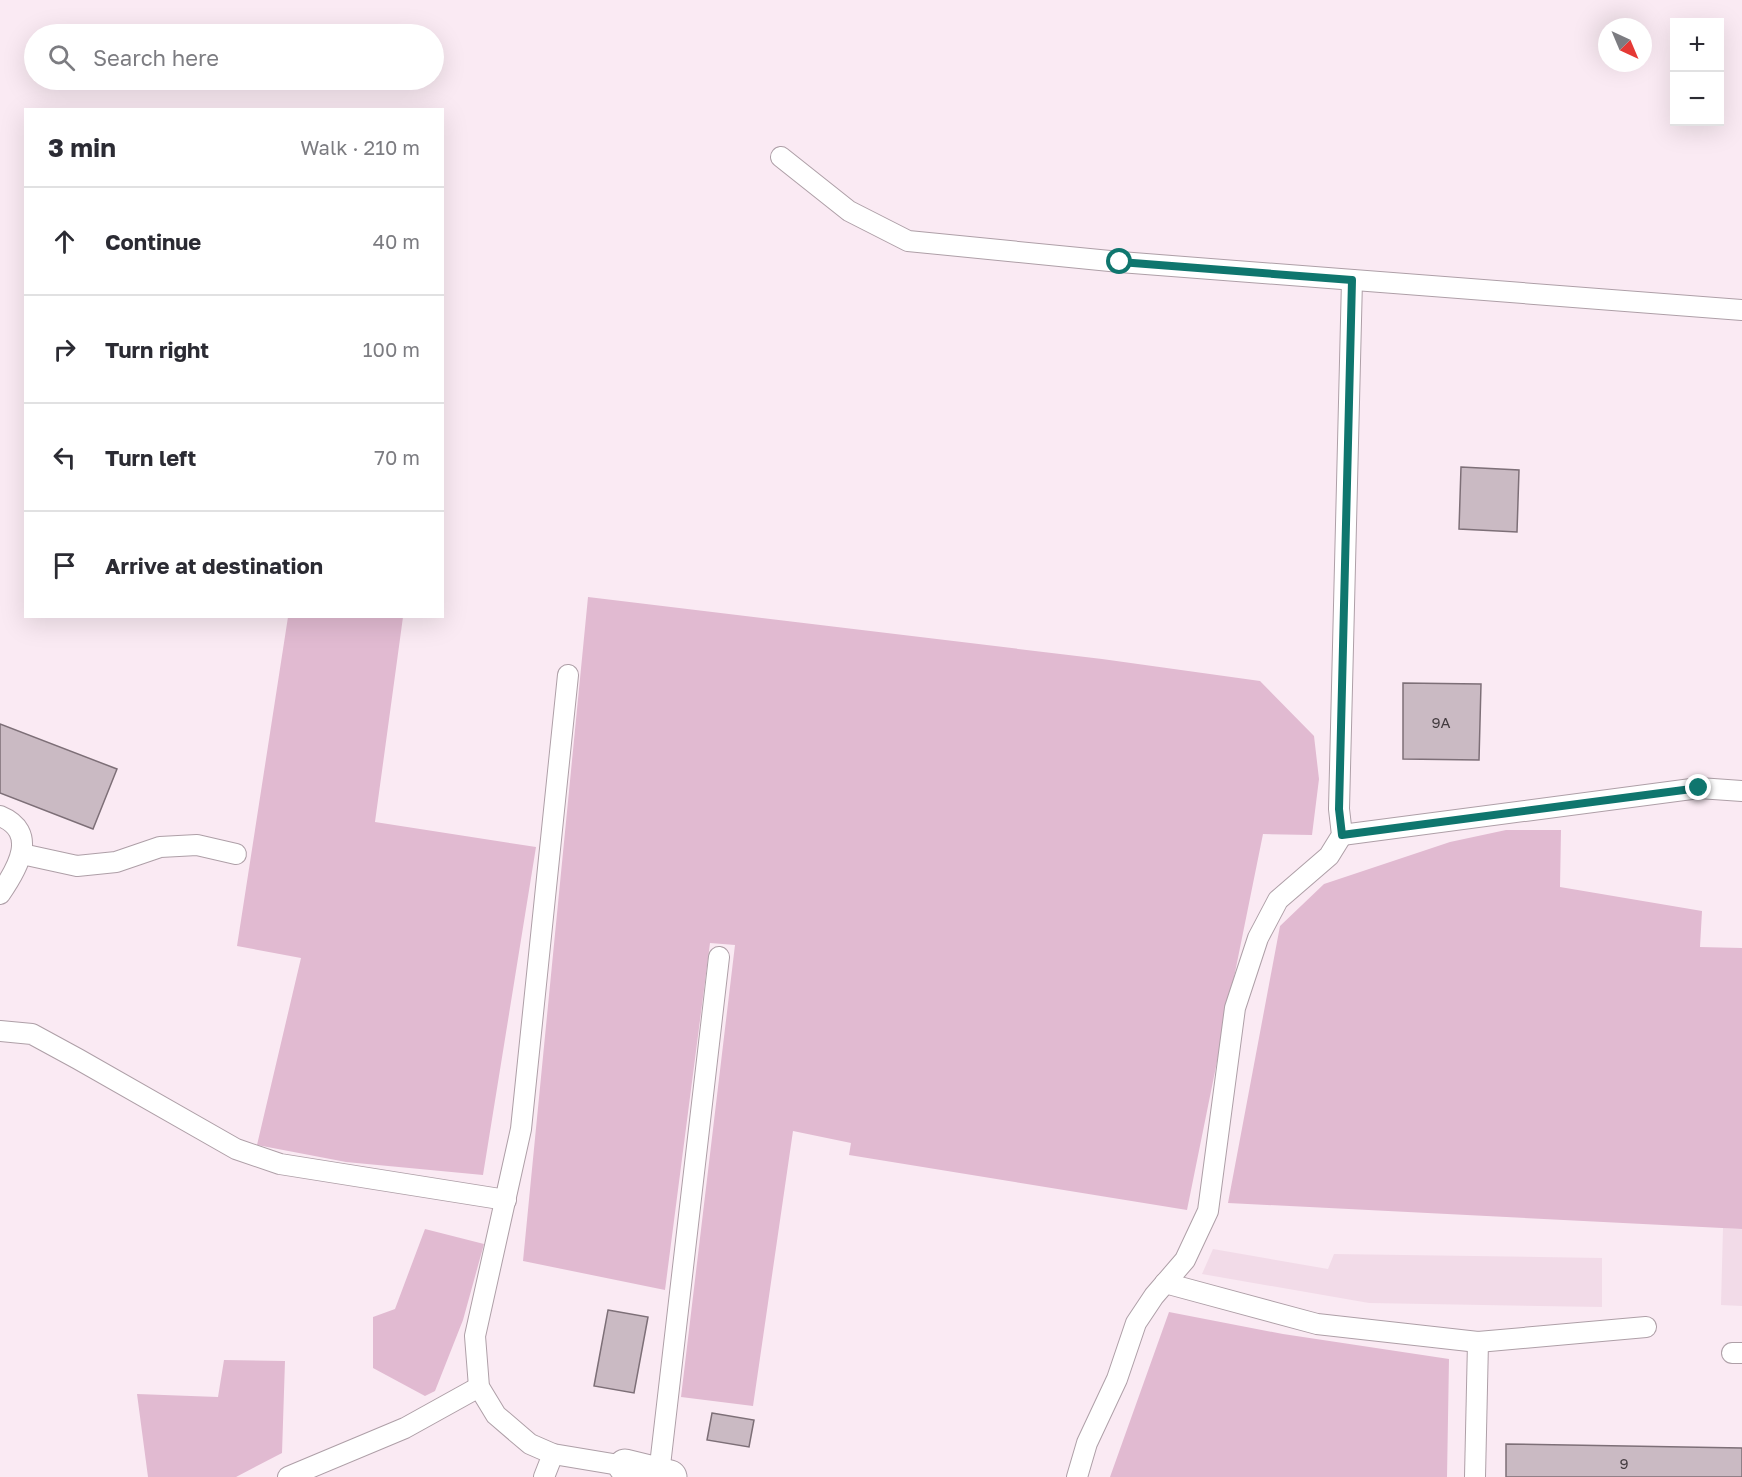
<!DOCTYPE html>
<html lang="en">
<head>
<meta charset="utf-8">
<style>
  body { margin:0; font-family:"Golos Text",sans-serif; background:#f7f7f7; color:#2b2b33 }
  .controls { position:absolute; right:18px; top:18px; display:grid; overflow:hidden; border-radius:0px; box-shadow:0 6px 24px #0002 }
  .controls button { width:54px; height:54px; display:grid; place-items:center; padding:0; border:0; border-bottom:2px solid #e1e1e2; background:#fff; color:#2b2b33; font:30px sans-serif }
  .compass { position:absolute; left:1598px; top:18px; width:54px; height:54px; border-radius:50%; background:#fff; box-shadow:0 6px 24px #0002; rotate:136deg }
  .stop { position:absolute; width:18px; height:18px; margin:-14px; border:4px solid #0f766e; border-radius:50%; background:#fff }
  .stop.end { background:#0f766e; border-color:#fff; box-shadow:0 2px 6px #0008 }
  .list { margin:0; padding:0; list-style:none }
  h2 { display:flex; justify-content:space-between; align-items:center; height:78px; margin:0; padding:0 24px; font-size:26px }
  h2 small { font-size:20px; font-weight:400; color:#7c7c81 }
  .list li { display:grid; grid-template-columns:39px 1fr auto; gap:18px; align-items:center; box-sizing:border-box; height:108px; padding:0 24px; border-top:2px solid #e1e1e2 }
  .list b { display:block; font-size:22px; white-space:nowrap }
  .list em { font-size:20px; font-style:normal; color:#7c7c81 }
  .icon { flex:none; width:33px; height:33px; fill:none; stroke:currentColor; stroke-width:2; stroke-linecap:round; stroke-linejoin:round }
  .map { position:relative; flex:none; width:1742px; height:1477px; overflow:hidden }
  .search { position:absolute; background:#fff; box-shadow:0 6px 24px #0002; left:24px; top:24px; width:420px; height:66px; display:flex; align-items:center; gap:15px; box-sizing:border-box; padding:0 21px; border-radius:33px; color:#7c7c81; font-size:22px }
  .panel { position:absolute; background:#fff; box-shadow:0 6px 24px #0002; left:24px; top:108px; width:420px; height:510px; border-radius:0px }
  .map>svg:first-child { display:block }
  .built { fill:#f2dbe8 }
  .green { fill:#e1bad1 }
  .building { fill:#cabac3; stroke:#7d6f77; stroke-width:1.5 }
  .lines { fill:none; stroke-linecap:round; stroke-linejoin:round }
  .lane-casing { stroke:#ae9fa7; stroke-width:22 }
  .street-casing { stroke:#ae9fa7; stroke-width:35 }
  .lane { stroke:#fff; stroke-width:20 }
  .street { stroke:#fff; stroke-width:33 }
  .route { stroke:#0f766e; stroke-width:8 }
  .labels { text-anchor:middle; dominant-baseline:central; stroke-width:5; stroke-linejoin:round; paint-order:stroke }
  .number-label { font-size:15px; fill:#443c40 }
</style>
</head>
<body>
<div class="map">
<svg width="1742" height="1477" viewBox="0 0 1742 1477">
  <rect width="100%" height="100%" fill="#faeaf3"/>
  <!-- built -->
  <g class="built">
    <polygon points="1723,1228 1742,1229 1742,1306 1721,1305"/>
    <polygon points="1213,1249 1328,1269 1334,1254 1602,1258 1602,1307 1369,1303 1202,1274"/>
  </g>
  <!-- green -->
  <g class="green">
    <polygon points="588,597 1102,659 1260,681 1314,736 1319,779 1312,835 1263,834 1187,1210 849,1155 851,1143 793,1131 753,1406 681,1397 735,945 710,943 665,1290 523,1261"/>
    <polygon points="288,617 403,617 375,822 536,847 483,1175 346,1162 257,1145 301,958 237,946"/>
    <polygon points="1506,830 1561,830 1560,887 1702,911 1700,947 1742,948 1742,1229 1228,1203 1280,926 1324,884 1450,842"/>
    <polygon points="425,1229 484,1244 463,1320 435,1391 425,1396 373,1368 373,1317 395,1309"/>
    <polygon points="1169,1312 1283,1334 1449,1359 1447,1477 1110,1477"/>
    <polygon points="224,1360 285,1361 282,1453 236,1477 148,1477 137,1394 218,1397"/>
  </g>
  <!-- building -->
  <g class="building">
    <polygon points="1461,467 1519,470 1517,532 1459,529"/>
    <polygon points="1403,683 1481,684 1479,760 1403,759"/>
    <polygon points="0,724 117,769 93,829 0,793"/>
    <polygon points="608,1310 648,1317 634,1393 594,1386"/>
    <polygon points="712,1413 754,1420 749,1447 707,1440"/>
    <polygon points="1506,1444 1742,1448 1742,1477 1506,1477"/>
  </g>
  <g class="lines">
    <defs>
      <g id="lane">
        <polyline points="781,157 849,211 908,241 1120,262 1742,310"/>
        <polyline points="568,675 521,1129 475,1336 479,1387 496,1415 530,1444 553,1454 625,1466"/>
        <path d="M0,816C39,832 18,868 0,894"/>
        <polyline points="1342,835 1699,788 1742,791"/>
        <polyline points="22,854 77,866 116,862 160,847 197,845 236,854"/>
        <polyline points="0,1031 32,1034 78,1059 236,1149 280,1164 506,1200"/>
        <polyline points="1165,1283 1317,1324 1478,1342 1646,1327"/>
        <polyline points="1732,1353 1742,1353"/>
        <polyline points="659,1474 719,957"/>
        <polyline points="288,1477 405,1428 479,1387"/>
        <polyline points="544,1477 553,1454"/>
        <polyline points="1077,1477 1087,1443 1117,1379 1136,1323 1154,1296 1185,1260 1208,1211 1235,1008 1258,938 1278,900 1329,856 1342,835 1339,809 1352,280"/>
        <polyline points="1475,1477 1478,1342"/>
      </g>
      <polyline id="street" points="625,1466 670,1477"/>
    </defs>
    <!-- lane casing -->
    <use href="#lane" class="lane-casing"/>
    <!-- street casing -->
    <use href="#street" class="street-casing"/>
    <!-- lane -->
    <use href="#lane" class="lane"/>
    <!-- street -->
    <use href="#street" class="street"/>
  </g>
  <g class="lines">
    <!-- route -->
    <polyline class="route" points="1120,262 1352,280 1339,809 1342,835 1699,788"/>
  </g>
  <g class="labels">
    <!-- number labels -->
    <g class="number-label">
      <text x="1441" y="722">9А</text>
      <text x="1624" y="1463">9</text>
    </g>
  </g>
</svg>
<div class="controls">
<button>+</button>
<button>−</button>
</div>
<svg class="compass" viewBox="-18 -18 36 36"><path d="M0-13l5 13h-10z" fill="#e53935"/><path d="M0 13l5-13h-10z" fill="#7c7c81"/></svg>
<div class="stop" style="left:1120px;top:262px"></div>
<div class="stop end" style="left:1699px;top:788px"></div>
<div class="search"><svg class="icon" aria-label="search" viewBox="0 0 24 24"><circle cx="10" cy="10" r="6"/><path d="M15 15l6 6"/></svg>Search here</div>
<section class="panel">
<h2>3 min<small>Walk · 210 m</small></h2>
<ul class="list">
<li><svg class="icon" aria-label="ahead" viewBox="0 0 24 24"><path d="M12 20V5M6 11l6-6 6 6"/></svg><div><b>Continue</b></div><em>40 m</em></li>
<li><svg class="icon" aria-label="right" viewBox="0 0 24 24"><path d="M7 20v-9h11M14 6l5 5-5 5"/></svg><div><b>Turn right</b></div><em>100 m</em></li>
<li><svg class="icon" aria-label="left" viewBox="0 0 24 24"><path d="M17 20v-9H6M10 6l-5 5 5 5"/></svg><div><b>Turn left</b></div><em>70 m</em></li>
<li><svg class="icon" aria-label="arrive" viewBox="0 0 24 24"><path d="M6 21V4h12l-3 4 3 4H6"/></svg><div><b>Arrive at destination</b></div></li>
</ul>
</section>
</div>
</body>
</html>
